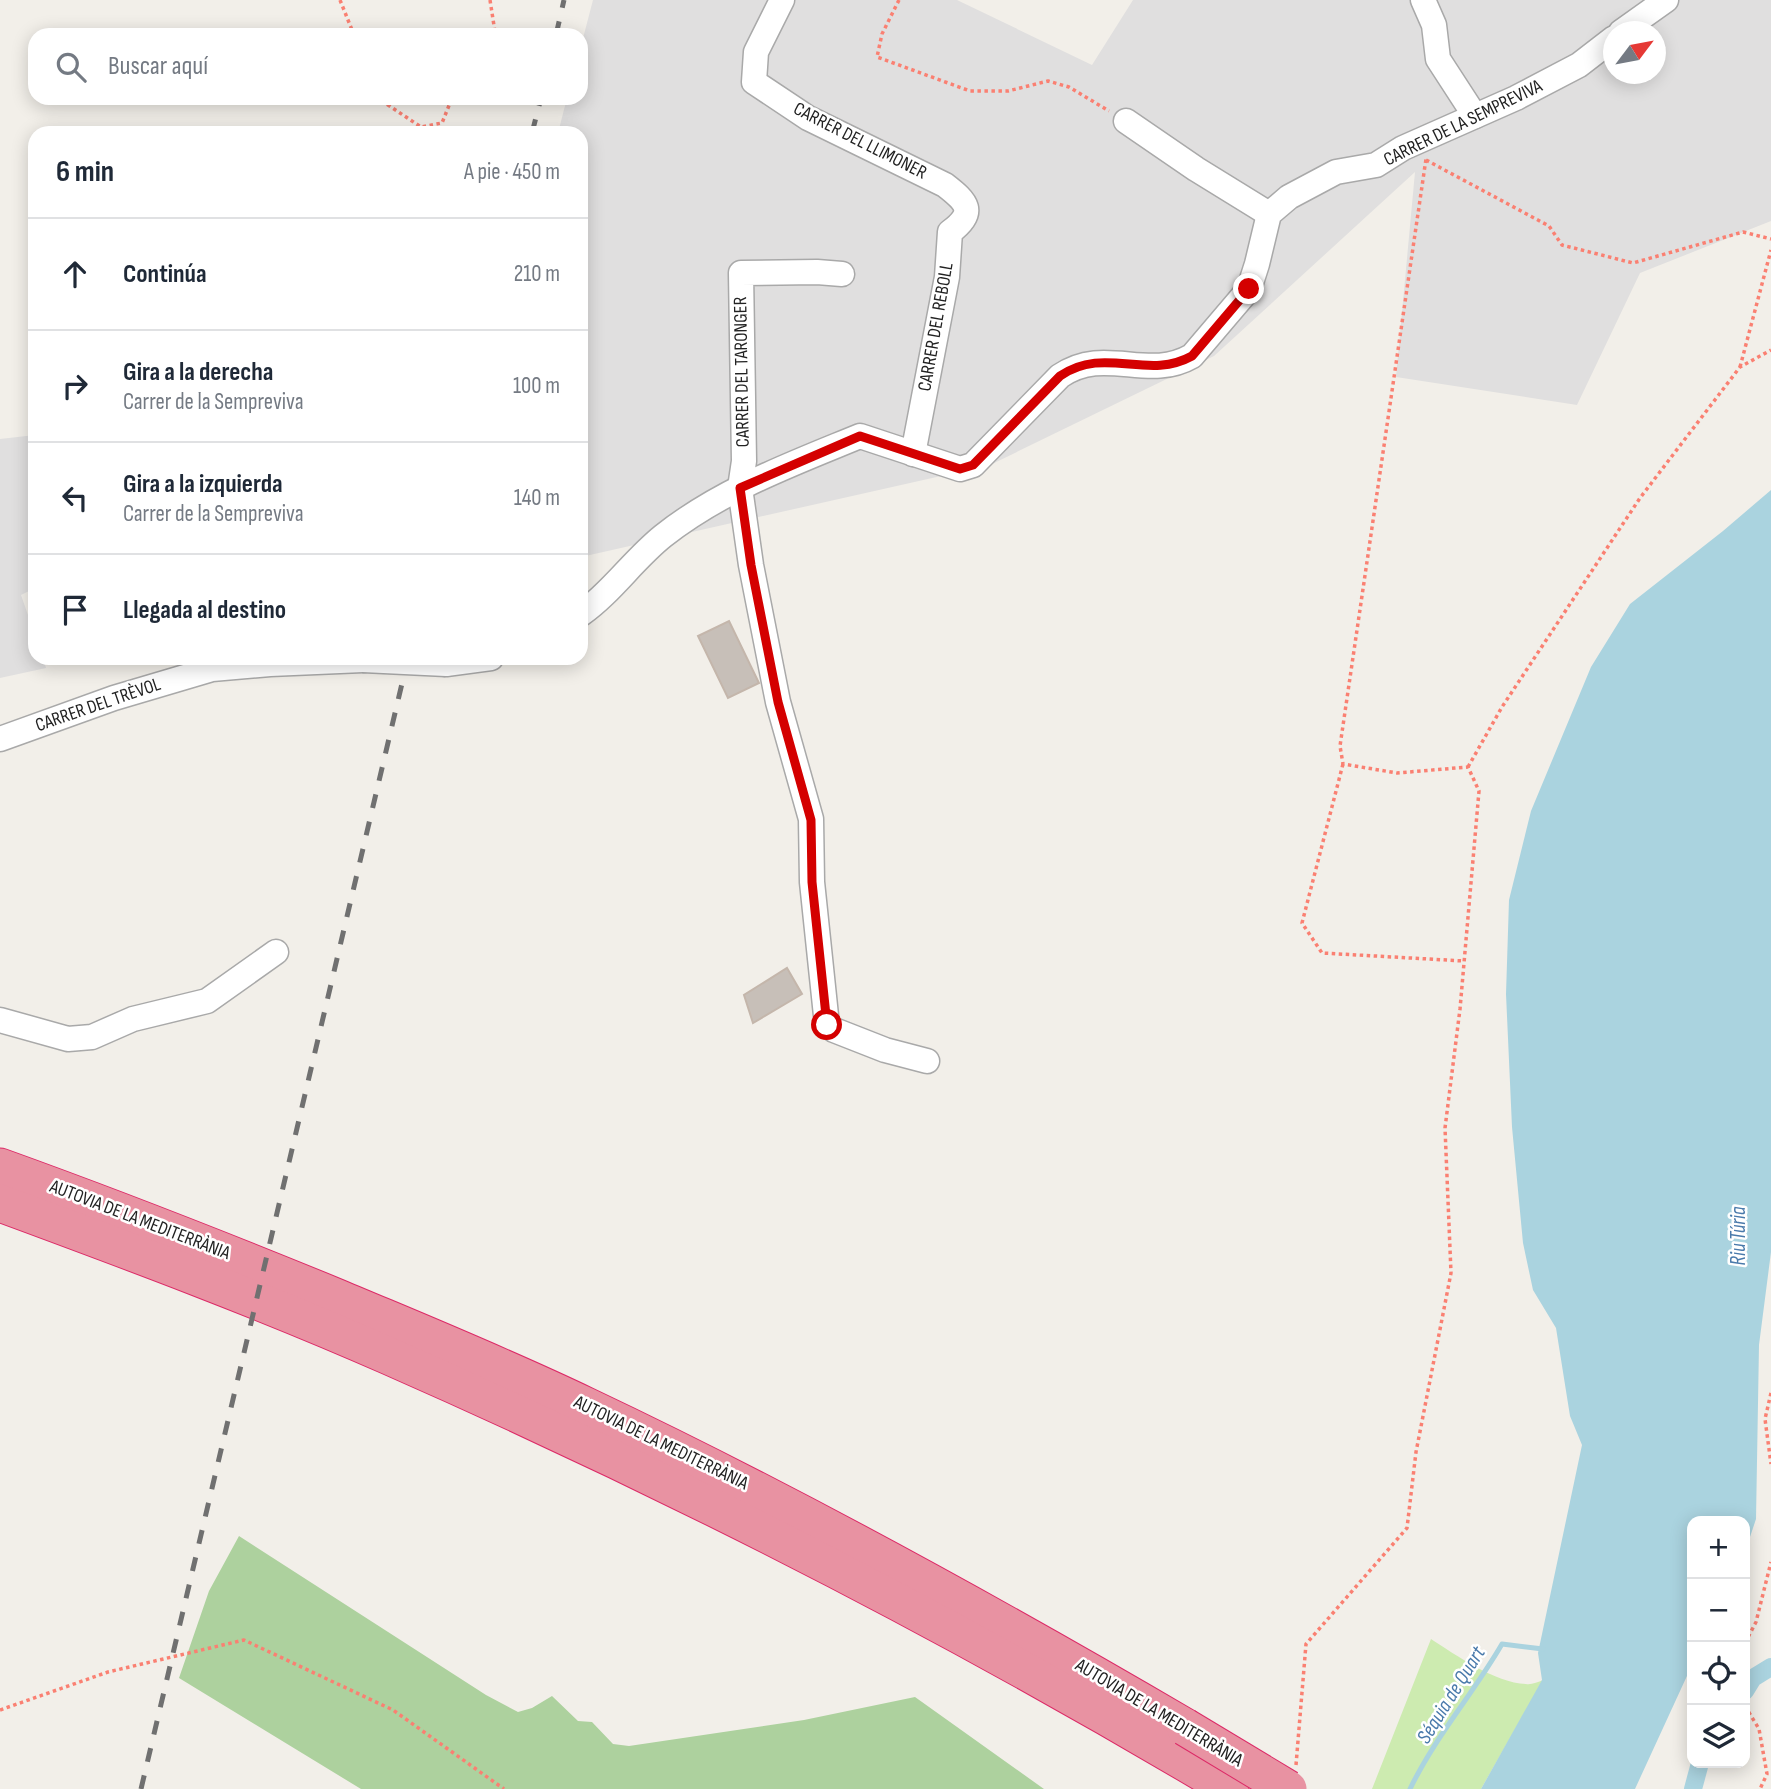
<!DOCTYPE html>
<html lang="es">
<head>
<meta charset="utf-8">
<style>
  body { margin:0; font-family:"Sofia Sans Condensed",sans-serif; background:#f6f6f7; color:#1f2937 }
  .controls { position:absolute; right:21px; bottom:21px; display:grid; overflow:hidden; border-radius:14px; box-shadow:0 4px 18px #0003 }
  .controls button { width:63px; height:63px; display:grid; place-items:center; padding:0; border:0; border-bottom:2px solid #e0e1e3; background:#fff; color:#1f2937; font:35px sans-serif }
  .compass { position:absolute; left:1603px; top:21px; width:63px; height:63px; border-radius:50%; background:#fff; box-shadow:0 4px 18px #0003; rotate:58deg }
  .stop { position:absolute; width:21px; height:21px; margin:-16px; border:5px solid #d40000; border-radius:50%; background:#fff }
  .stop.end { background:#d40000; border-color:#fff; box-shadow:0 2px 7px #0008 }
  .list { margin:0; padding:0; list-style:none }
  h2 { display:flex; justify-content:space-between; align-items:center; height:91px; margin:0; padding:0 28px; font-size:30px }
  h2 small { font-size:23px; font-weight:400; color:#747a83 }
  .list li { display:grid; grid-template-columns:46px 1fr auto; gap:21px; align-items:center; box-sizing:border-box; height:112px; padding:0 28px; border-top:2px solid #e0e1e3 }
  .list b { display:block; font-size:26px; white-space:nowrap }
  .list p { margin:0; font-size:23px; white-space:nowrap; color:#747a83 }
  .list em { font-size:23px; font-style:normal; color:#747a83 }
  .icon { flex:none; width:38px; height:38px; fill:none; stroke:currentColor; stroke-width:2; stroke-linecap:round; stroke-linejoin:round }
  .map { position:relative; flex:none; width:1771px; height:1789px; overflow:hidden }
  .search { position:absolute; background:#fff; box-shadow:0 4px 18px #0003; left:28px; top:28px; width:560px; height:77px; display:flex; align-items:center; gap:18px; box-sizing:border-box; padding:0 24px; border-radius:21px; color:#747a83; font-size:26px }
  .panel { position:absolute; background:#fff; box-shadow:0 4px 18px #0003; left:28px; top:126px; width:560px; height:539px; border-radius:21px }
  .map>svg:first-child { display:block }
  .residential { fill:#e0dfdf; fill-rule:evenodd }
  .grass { fill:#cdebb0 }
  .forest { fill:#add19e }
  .water { fill:#aad3df }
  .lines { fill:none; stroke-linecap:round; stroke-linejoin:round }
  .stream { stroke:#aad3df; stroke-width:5 }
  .canal { stroke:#aad3df; stroke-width:18 }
  .building { fill:#c7bfb8; stroke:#c4b6ab; stroke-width:2 }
  .minor-casing { stroke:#a9a9a9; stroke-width:27 }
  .highway-casing { stroke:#dc2a67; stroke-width:39 }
  .path { stroke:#fa8072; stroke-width:3.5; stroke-dasharray:3.5 3.5; stroke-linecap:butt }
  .minor { stroke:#fff; stroke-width:24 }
  .highway { stroke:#e892a2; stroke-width:37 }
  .rail { stroke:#707070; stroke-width:5; stroke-dasharray:14 14; stroke-linecap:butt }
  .minor-bridge-casing { stroke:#a9a9a9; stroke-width:27; stroke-linecap:butt }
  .highway-bridge-casing { stroke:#dc2a67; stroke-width:39; stroke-linecap:butt }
  .minor-bridge { stroke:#fff; stroke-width:24 }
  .highway-bridge { stroke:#e892a2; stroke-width:37 }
  .route { stroke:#d40000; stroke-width:9 }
  .labels { text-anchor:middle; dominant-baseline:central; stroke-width:5; stroke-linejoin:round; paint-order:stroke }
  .street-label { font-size:19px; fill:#222; stroke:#fff }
  .water-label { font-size:21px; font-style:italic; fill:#4a7aab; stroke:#fff }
</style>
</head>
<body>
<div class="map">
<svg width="1771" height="1789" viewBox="0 0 1771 1789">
  <rect width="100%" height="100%" fill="#f2efe9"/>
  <!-- residential -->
  <g class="residential">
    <path d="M593,0H957L1092,65L1133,0H1771V221L1640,273L1577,405L1396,377L1415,172L1214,356L990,465L581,557V133H558L567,98H581V46ZM1614,32H1656V74H1614Z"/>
    <polygon points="35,435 35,588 21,595 35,635 35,658 43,658 46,668 0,678 0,439"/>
  </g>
  <!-- grass -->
  <path class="grass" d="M1431,1639C1456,1655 1495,1683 1526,1684C1531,1685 1538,1682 1543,1680L1481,1789H1372Z"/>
  <!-- forest -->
  <polygon class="forest" points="239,1536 486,1695 518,1712 532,1708 552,1696 578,1721 592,1722 613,1744 629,1746 804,1720 915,1697 1044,1789 361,1789 179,1678 209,1591"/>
  <!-- water -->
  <polygon class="water" points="1771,490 1771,1252 1759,1345 1756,1519 1745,1552 1745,1521 1692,1521 1692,1665 1635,1789 1481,1789 1542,1680 1538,1653 1582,1445 1570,1416 1556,1328 1533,1290 1523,1243 1512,1127 1506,994 1509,900 1531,811 1591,667 1630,604 1723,531"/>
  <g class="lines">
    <!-- stream -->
    <path class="stream" d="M1410,1789C1435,1737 1473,1694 1502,1644L1543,1649"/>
    <!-- canal -->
    <g class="canal">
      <polyline points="1745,1691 1753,1678 1771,1667"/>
      <polyline points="1693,1789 1700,1763"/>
    </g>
  </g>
  <!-- building -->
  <g class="building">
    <polygon points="729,621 759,683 728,698 698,636"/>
    <polygon points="787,968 802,994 753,1023 744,995"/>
  </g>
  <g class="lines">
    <defs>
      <g id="minor">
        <path d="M782,0L756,52L754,82L808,118L945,185C967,202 977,212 950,232L947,277L913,454"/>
        <polyline points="1423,0 1434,25 1438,59 1475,116"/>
        <polyline points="1621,32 1666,0"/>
        <polyline points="1126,121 1196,169 1269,214"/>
        <polyline points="842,274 817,272 741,273 744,461 740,488 751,565 778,702 811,819 812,882 827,1025 834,1030 885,1050 927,1061"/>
        <path d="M581,614C612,592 633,560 663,536C721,490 792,464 860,436L960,469L973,465L1060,376C1105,345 1147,382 1192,356L1249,289L1257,264L1269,214L1289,197L1336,172L1376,165L1403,148L1516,98L1579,65L1614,38"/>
        <polyline points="446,664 491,658"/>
        <polyline points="0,739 114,698 212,669 270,664 363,660"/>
        <polyline points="0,1020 68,1039 92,1037 133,1019 207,1001 276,952"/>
      </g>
      <g id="highway">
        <path d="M0,1167C114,1208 226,1252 338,1298C421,1333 505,1367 586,1406C791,1503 990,1613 1185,1727"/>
        <path d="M0,1203C130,1251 262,1300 389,1356C678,1483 959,1627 1230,1789"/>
      </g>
    </defs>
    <!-- minor casing -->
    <use href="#minor" class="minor-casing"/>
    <!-- highway casing -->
    <use href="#highway" class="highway-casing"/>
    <!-- path -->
    <g class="path">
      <polyline points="340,0 354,35"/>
      <polyline points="490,0 495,32 491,35"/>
      <polyline points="899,0 882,34 877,57 970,91 1008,91 1048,81 1069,87 1109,111"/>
      <polyline points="385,98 388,105 421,127 442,123 452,98"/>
      <polyline points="1426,160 1549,226 1562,245 1633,263 1743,232 1771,239"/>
      <polyline points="1740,367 1771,250"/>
      <polyline points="1343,764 1302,923 1322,953 1464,961"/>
      <polyline points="1468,767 1502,707 1640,498 1740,367 1771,350"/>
      <polyline points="1771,1393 1765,1419 1771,1464"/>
      <polyline points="1745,1643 1756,1622 1771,1562"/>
      <polyline points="1745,1706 1759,1729 1767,1774 1760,1789"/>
      <polyline points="0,1710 108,1672 244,1640 393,1710 504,1789"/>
      <polyline points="1296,1765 1306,1644 1407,1528 1416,1452 1451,1273 1445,1128 1460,1009 1479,791 1468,767 1397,773 1343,764 1340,746 1426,159"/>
    </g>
    <!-- minor -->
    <use href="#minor" class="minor"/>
    <!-- highway -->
    <use href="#highway" class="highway"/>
    <!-- rail -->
    <g class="rail">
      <polyline points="556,35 564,0"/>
      <polyline points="532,133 541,98"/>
      <polyline points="141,1789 408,658"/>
    </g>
    <defs>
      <polyline id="minor-bridge" points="363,660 446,664"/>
      <polyline id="highway-bridge" points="1185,1727 1288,1789"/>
    </defs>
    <!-- minor-bridge casing -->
    <use href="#minor-bridge" class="minor-bridge-casing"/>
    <!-- highway-bridge casing -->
    <use href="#highway-bridge" class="highway-bridge-casing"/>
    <!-- minor-bridge -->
    <use href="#minor-bridge" class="minor-bridge"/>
    <!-- highway-bridge -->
    <use href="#highway-bridge" class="highway-bridge"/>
  </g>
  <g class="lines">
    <!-- route -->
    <path class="route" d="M827,1025L812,882L811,820L778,702L751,565L740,488L860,436L960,469L973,465L1060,376C1105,345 1147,381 1192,356L1249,289"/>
  </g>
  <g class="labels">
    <!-- street labels -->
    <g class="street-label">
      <text transform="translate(1463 123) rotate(-26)">CARRER DE LA SEMPREVIVA</text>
      <text transform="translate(860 141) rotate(27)">CARRER DEL LLIMONER</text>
      <text transform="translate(936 327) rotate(-80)">CARRER DEL REBOLL</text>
      <text transform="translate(742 372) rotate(-91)">CARRER DEL TARONGER</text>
      <text transform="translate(98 705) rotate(-19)">CARRER DEL TRÈVOL</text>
      <text transform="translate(140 1220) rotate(21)">AUTOVIA DE LA MEDITERRÀNIA</text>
      <text transform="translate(661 1443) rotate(26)">AUTOVIA DE LA MEDITERRÀNIA</text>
      <text transform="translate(1159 1713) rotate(31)">AUTOVIA DE LA MEDITERRÀNIA</text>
    </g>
    <!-- water labels -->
    <g class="water-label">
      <text transform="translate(1738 1236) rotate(-90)">Riu Túria</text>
      <text transform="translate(1451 1695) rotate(-58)">Séquia de Quart</text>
    </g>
  </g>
</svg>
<div class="controls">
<button>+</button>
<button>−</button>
<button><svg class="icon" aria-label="locate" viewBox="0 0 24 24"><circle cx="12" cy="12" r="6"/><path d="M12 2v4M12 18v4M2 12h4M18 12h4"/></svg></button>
<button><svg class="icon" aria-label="layers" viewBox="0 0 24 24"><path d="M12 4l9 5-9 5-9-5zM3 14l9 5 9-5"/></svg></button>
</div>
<svg class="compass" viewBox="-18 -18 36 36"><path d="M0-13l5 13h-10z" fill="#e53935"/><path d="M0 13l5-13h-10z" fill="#747a83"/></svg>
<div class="stop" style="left:827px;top:1025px"></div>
<div class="stop end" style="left:1249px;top:289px"></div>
<div class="search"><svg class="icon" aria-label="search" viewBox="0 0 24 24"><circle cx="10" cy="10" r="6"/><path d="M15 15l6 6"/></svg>Buscar aquí</div>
<section class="panel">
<h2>6 min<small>A pie · 450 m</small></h2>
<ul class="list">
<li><svg class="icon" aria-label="ahead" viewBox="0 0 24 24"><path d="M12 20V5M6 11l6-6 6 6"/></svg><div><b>Continúa</b></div><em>210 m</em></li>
<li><svg class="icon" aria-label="right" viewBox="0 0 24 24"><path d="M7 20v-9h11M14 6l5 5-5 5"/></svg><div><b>Gira a la derecha</b><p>Carrer de la Sempreviva</p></div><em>100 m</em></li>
<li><svg class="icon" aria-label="left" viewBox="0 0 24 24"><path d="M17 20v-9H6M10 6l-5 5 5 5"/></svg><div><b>Gira a la izquierda</b><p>Carrer de la Sempreviva</p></div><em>140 m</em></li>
<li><svg class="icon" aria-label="arrive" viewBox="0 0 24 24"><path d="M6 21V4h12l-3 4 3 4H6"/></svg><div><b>Llegada al destino</b></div></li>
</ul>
</section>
</div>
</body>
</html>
